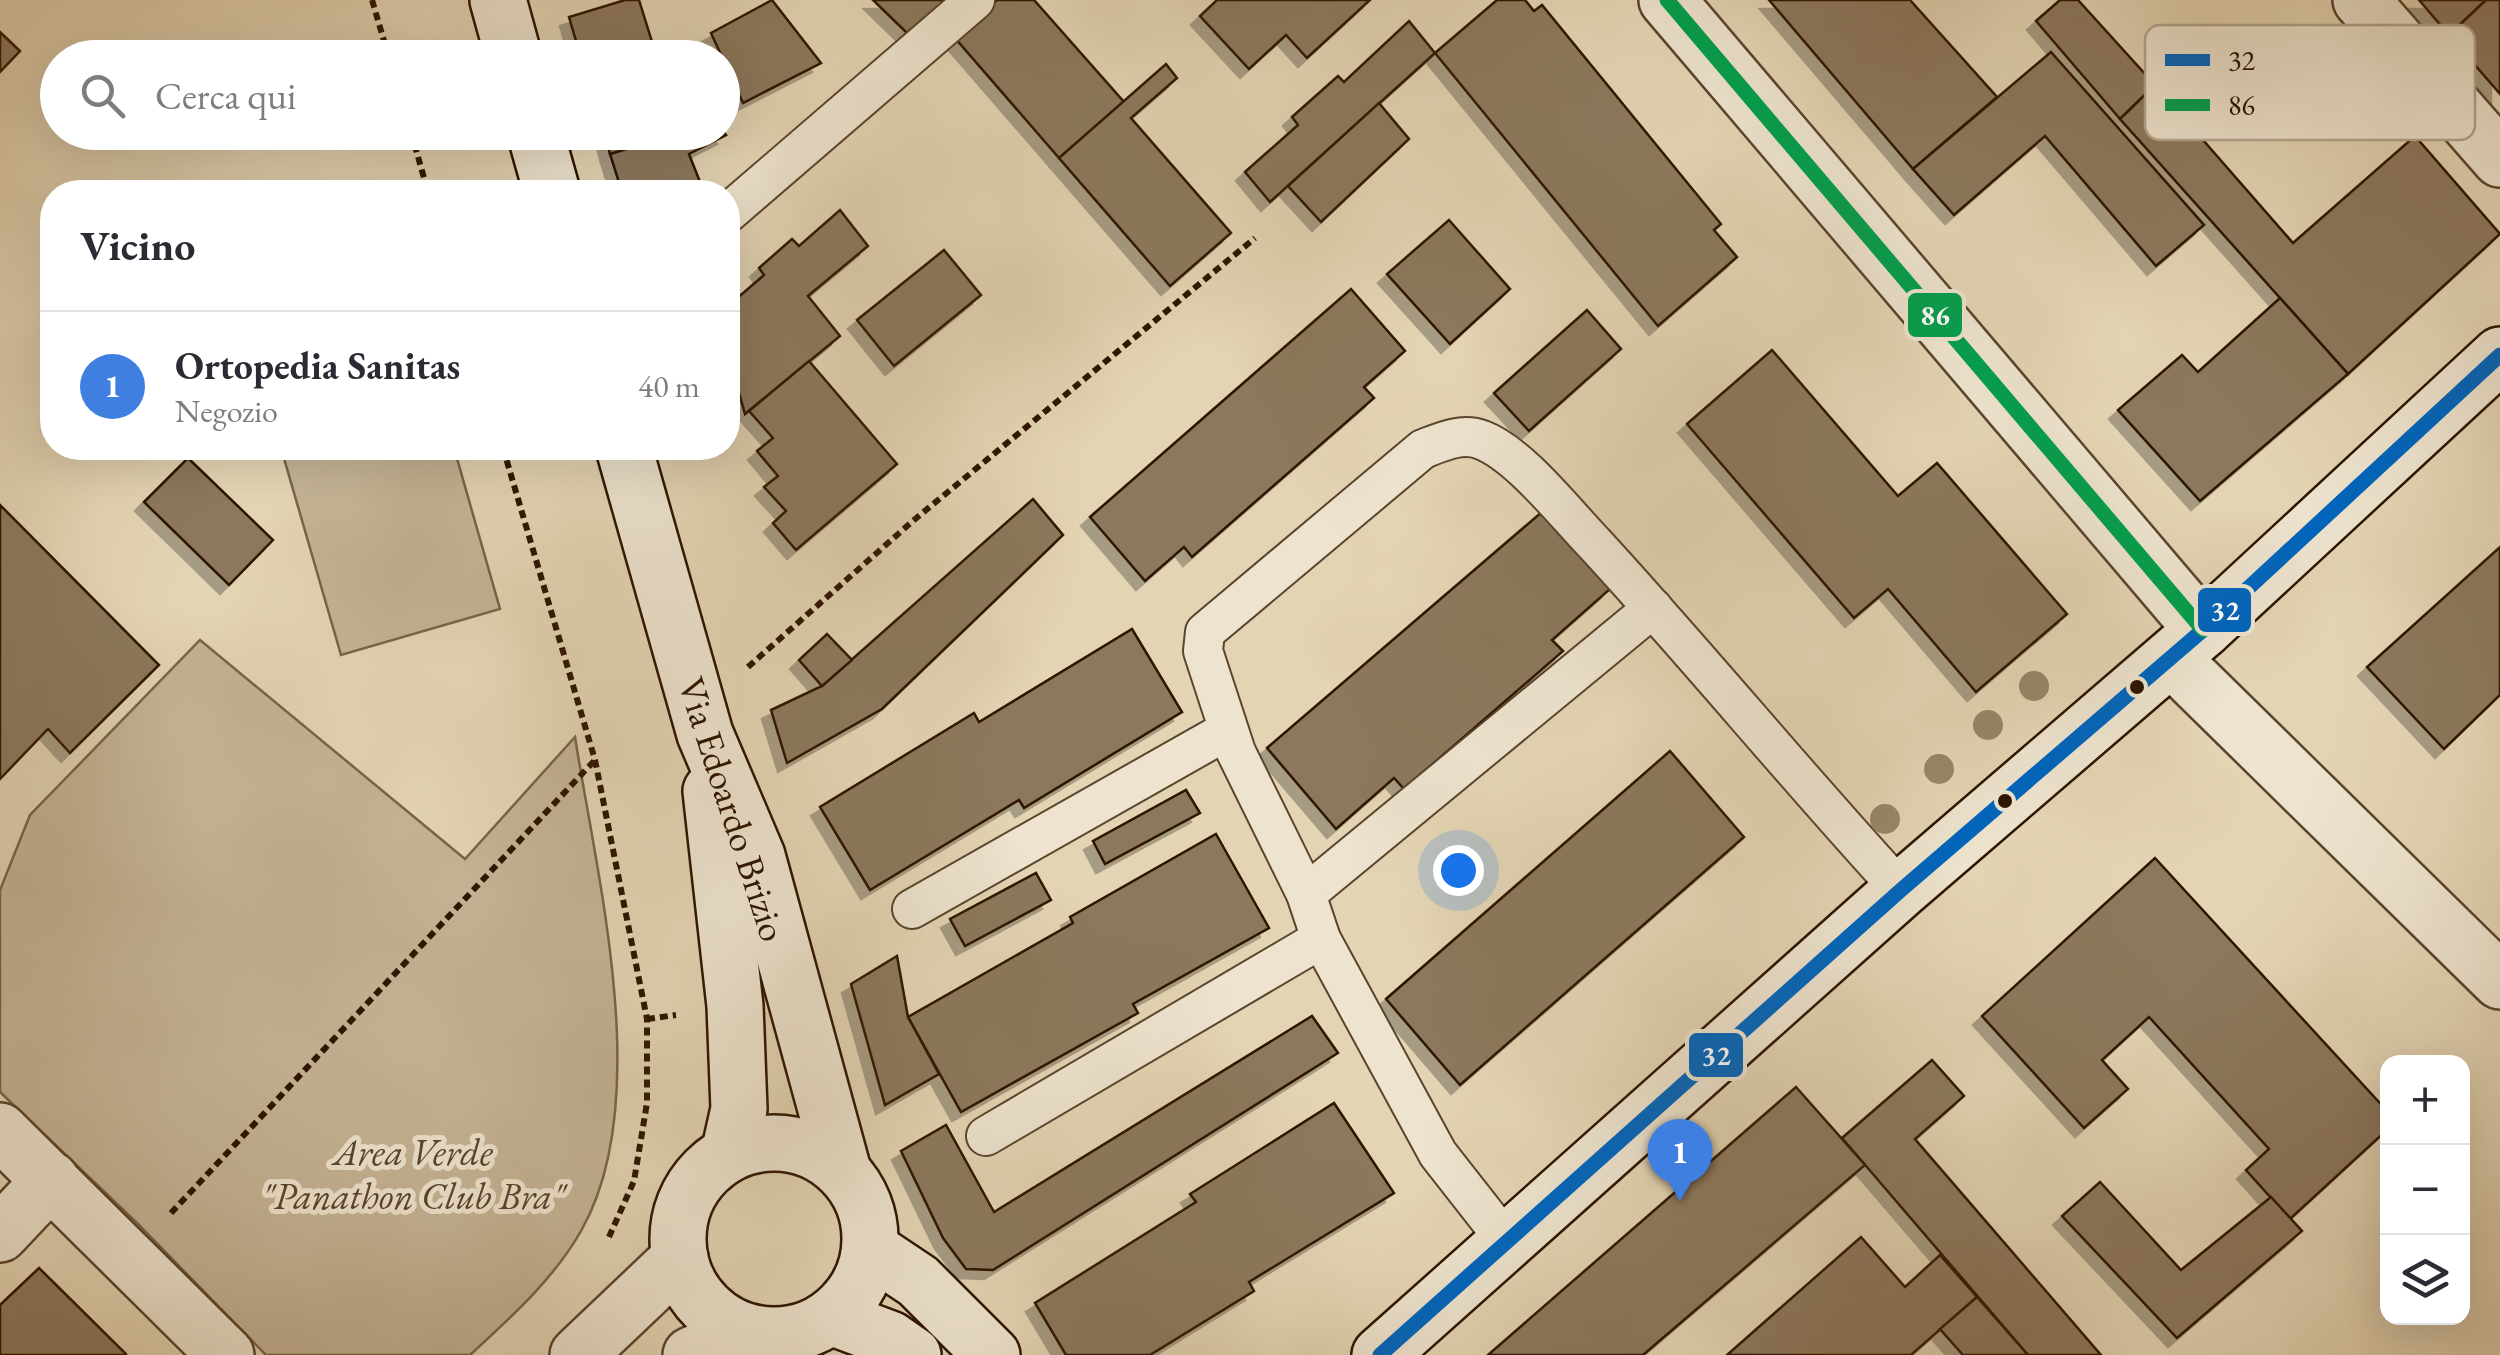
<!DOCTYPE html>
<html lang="it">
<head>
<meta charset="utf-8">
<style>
  body { margin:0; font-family:"EB Garamond",serif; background:#f7f7f7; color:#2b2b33 }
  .controls { position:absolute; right:30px; bottom:30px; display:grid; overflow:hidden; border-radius:20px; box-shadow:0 10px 40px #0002 }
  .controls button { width:90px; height:90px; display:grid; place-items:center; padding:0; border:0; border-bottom:2px solid #e1e1e2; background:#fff; color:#2b2b33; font:50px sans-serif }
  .you { position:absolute; left:1458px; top:870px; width:35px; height:35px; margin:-25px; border:8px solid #fff; border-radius:50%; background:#1a73e8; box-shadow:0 0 0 15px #1a73e833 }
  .badge { display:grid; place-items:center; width:65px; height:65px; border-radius:50%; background:#8f2418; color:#fff; font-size:32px; font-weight:700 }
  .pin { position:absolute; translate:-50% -82px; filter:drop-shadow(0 2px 5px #0008) }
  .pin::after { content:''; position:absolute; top:52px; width:35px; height:30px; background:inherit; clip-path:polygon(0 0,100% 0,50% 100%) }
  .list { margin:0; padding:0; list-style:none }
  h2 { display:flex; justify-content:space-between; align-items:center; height:130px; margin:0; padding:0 40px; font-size:42px }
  h2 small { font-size:32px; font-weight:400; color:#7c7c81 }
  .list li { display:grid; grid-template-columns:65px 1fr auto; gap:30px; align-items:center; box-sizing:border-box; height:150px; padding:0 40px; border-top:2px solid #e1e1e2 }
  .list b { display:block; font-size:38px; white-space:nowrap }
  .list p { margin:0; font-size:32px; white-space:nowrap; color:#7c7c81 }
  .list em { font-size:32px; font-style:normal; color:#7c7c81 }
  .icon { flex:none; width:55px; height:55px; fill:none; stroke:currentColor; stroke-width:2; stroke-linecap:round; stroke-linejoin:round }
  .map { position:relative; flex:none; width:2500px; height:1355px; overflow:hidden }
  .search { position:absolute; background:#fff; box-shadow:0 10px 40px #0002; left:40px; top:40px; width:700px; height:110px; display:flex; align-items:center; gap:25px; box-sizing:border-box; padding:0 35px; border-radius:55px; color:#7c7c81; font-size:38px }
  .panel { position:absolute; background:#fff; box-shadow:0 10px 40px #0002; left:40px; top:180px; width:700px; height:280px; border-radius:40px }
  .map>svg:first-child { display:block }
  .green { fill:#c4b395; stroke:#78644a; stroke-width:2.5 }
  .building { fill:#8c785d; stroke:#2d1400; stroke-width:2.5; filter:url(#shadow) }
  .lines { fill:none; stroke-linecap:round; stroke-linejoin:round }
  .lane-casing { stroke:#5a442d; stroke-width:42 }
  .street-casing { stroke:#5a442d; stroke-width:60 }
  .secondary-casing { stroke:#2d1400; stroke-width:60 }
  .path { stroke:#2d1400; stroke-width:6; stroke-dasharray:8 5; stroke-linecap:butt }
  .lane { stroke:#ede3ce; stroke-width:38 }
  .street { stroke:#ede3ce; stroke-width:55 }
  .secondary { stroke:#ede3ce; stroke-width:55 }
  .bus-1-casing { stroke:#ede3ce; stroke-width:22 }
  .bus-2-casing { stroke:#ede3ce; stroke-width:22 }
  .bus-1 { stroke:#0065bd; stroke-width:15 }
  .bus-2 { stroke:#029f4d; stroke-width:15 }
  .tree { fill:#988569 }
  .bus-dot { fill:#2d1400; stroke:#ede3ce; stroke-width:4 }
  .labels { text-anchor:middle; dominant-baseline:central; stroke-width:10; stroke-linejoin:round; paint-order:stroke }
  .street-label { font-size:38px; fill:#2d1400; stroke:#ede3ce }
  .park-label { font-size:38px; font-style:italic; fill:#5a442d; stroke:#ede3ce }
  .key { fill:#ede3ce; stroke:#b3a590; stroke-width:2.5 }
  .key-label { font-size:28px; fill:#2d1400 }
  .line-badge { stroke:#ede3ce; stroke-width:4 }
  .badge-label { font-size:28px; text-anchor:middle; font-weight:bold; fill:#fff }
</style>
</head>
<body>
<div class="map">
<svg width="2500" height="1355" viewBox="0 0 2500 1355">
  <defs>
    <filter id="shadow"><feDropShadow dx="-9" dy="9" stdDeviation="0" flood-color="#0004"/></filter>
  </defs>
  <rect width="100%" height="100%" fill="#e3d4b3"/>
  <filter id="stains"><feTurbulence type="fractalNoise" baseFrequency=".002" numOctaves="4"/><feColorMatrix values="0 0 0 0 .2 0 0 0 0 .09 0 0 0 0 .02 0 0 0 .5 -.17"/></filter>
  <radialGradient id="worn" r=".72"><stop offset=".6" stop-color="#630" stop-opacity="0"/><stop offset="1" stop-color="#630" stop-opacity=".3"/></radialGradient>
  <!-- green -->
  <g class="green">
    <polygon points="281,448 454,448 500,609 341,655"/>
    <path d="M200,640L465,859L575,737C597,878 655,1102 581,1231C553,1280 511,1317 470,1355H266L138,1224L0,1092V890L30,815Z"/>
  </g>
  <!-- building -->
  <g class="building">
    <polygon points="625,0 639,0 657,58 581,58 569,17"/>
    <polygon points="772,0 821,63 743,103 711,33"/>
    <polygon points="873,0 950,0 909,35"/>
    <polygon points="997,0 1034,0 1124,102 1059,158 955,38"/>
    <polygon points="1217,0 1370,0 1307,58 1286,35 1249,69 1200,16"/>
    <polygon points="1497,0 1525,0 1534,11 1542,5 1721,224 1714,230 1737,257 1658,326 1435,53"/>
    <polygon points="1769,0 1910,0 1997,97 1913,169"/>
    <polygon points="2060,0 2078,0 2155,85 2120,119 2036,21"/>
    <polygon points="2419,0 2486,0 2449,35"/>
    <polygon points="2486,0 2500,0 2500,94 2449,35"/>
    <polygon points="1409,21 1435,53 1270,202 1245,172 1298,125 1292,117 1338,76 1344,82"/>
    <polygon points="0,32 20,51 0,72"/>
    <polygon points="2051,52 2204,225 2156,266 2045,136 1954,215 1913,169"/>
    <polygon points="1166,64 1177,78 1131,118 1231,233 1170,286 1059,158"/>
    <polygon points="2155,85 2293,243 2415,136 2500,234 2348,374 2120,119"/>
    <polygon points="1379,103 1409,139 1321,222 1288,186"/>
    <polygon points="722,130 726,135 689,154 704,192 622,192 610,154 680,132 722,132"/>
    <polygon points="604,132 680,132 610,154"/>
    <polygon points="840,210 868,246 808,296 840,336 745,414 728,354 728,306 764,275 759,268 792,239 799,246"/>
    <polygon points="1449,220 1510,289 1450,344 1387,274"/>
    <polygon points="944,250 981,295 894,366 857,320"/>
    <polygon points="1351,289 1405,351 1364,387 1374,398 1192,557 1184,547 1145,581 1090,517"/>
    <polygon points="2280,298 2348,374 2200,501 2118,410 2182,355 2198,372"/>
    <polygon points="1587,310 1621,349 1529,431 1494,393"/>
    <polygon points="1772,350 1898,496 1937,463 2067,614 1976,692 1888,589 1854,618 1687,424"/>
    <polygon points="809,361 897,464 796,550 773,523 786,511 764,487 778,476 757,451 773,438 749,411"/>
    <polygon points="188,458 273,540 229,585 144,502"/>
    <polygon points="1033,499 1063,535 882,709 787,763 771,710 822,686"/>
    <polygon points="0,505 159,665 70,753 48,729 0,779"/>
    <polygon points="1543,511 1610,589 1552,640 1563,651 1404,789 1394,778 1336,829 1267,748"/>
    <polygon points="2500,547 2500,695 2444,749 2367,667"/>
    <polygon points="1132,629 1182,712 1024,808 1019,800 870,890 820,807 974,713 979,722"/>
    <polygon points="827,634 852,660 822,686 799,660"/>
    <polygon points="1670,751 1744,837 1460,1085 1386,999"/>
    <polygon points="1186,790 1200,813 1105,864 1093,841"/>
    <polygon points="1216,834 1269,928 1133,1004 1138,1013 961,1112 908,1017 1073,923 1070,917"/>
    <polygon points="2155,858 2388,1112 2388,1129 2290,1219 2246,1170 2269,1149 2149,1017 2102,1060 2128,1089 2084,1128 1982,1016"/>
    <polygon points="1036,873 1051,900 965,946 950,919"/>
    <polygon points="897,956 908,1017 939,1074 885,1105 851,984"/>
    <polygon points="1312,1016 1338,1053 993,1270 966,1269 943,1238 901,1151 946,1125 994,1212"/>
    <polygon points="1932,1060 1964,1096 1915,1139 2101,1355 2028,1355 1842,1138"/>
    <polygon points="1796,1087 1865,1165 1643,1355 1488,1355"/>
    <polygon points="1334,1103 1394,1193 1249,1282 1254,1291 1150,1355 1066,1355 1035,1303 1196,1202 1190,1194"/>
    <polygon points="2100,1182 2181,1270 2271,1197 2302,1231 2177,1338 2062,1216"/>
    <polygon points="1861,1237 1905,1287 1940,1255 1977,1297 1911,1355 1727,1355"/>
    <polygon points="39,1268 126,1354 125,1355 0,1355 0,1305"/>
    <polygon points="1977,1297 2028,1355 1963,1355 1940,1329"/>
  </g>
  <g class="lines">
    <defs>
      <g id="lane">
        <polyline points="728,213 975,0"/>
        <polyline points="1306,894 1653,608"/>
        <polyline points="912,909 1228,730"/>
        <polyline points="986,1136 1321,939"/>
        <path d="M1507,1242L1438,1154L1321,939L1306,894L1236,752L1203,651L1205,632L1423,449C1441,442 1462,432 1482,440C1519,454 1565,513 1593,542C1698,656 1796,776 1901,890"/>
      </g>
      <g id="street">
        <polyline points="1667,0 2203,630"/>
        <polyline points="2361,0 2500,159"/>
        <polyline points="2171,658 2500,981"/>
        <polyline points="0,1131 226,1355"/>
        <polyline points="0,1234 51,1180"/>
        <polyline points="578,1355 680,1258"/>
        <polyline points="691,1355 744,1331"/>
      </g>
      <g id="secondary">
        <polyline points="498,0 514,58"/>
        <polyline points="535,132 552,192"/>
        <polyline points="624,448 705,734 757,856 843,1171"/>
        <polyline points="711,791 735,1006 739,1109 729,1154"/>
        <circle cx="774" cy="1239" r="96"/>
        <polyline points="870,1249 918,1281 992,1355"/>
        <polyline points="831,1317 890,1339 913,1355"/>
        <polyline points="1380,1355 1901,890 2203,630 2500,355"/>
      </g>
    </defs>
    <!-- lane casing -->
    <use href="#lane" class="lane-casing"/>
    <!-- street casing -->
    <use href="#street" class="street-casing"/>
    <!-- secondary casing -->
    <use href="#secondary" class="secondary-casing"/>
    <!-- path -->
    <g class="path">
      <polyline points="372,0 389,58"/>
      <polyline points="411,132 428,192"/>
      <polyline points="503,448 595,760 647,1019 647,1103 634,1181 609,1237"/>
      <polyline points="748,667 914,520 1255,238"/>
      <polyline points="647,1019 676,1015"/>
      <polyline points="171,1213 595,760"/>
    </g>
    <!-- lane -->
    <use href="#lane" class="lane"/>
    <!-- street -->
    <use href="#street" class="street"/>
    <!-- secondary -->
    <use href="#secondary" class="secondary"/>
    <defs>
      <polyline id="bus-1" points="1380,1355 1901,890 2203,630 2500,355"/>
      <polyline id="bus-2" points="1667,0 2203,630"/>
    </defs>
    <!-- bus-1 casing -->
    <use href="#bus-1" class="bus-1-casing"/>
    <!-- bus-2 casing -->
    <use href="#bus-2" class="bus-2-casing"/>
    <!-- bus-1 -->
    <use href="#bus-1" class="bus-1"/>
    <!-- bus-2 -->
    <use href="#bus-2" class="bus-2"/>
  </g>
  <!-- trees -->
  <g class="tree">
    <circle cx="2034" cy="686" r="15"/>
    <circle cx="1988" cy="725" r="15"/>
    <circle cx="1939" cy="769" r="15"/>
    <circle cx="1885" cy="819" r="15"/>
  </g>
  <!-- markers -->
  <g class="bus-dot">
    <circle cx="2137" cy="687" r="9"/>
    <circle cx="2005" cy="801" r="9"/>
  </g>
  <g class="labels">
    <!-- street labels -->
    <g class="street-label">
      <text transform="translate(733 809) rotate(72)">Via Edoardo Brizio</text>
    </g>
    <!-- park labels -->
    <g class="park-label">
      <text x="413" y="1151">Area Verde<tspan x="413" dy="44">"Panathon Club Bra"</tspan></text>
    </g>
  </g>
  <!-- legend -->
  <rect x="2145" y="25" width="330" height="115" rx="15" class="key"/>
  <rect x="2165" y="54" width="45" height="12" fill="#0065bd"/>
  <rect x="2165" y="99" width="45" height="12" fill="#029f4d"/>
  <g class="key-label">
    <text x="2228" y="70">32</text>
    <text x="2228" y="115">86</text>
  </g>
  <g class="line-badge">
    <rect x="1906" y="291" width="58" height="48" rx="10" fill="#029f4d"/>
    <rect x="2196" y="586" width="57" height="48" rx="10" fill="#0065bd"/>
    <rect x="1687" y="1031" width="58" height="48" rx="10" fill="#0065bd"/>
  </g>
  <g class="badge-label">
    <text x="1935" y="325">86</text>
    <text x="2225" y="620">32</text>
    <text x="1716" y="1065">32</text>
  </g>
  <rect width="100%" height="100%" filter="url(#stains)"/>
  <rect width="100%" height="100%" fill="url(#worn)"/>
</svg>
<div class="controls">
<button>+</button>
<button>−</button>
<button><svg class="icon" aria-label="layers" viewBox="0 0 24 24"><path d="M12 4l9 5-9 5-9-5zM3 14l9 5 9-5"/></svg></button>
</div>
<div class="you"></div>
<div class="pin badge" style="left:1680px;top:1201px;background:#3f7fe0">1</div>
<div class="search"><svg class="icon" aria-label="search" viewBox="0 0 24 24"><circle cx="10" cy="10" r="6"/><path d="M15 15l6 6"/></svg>Cerca qui</div>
<section class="panel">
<h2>Vicino<small></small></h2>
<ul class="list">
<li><span class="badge" style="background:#3f7fe0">1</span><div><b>Ortopedia Sanitas</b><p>Negozio</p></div><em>40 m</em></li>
</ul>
</section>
</div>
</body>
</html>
